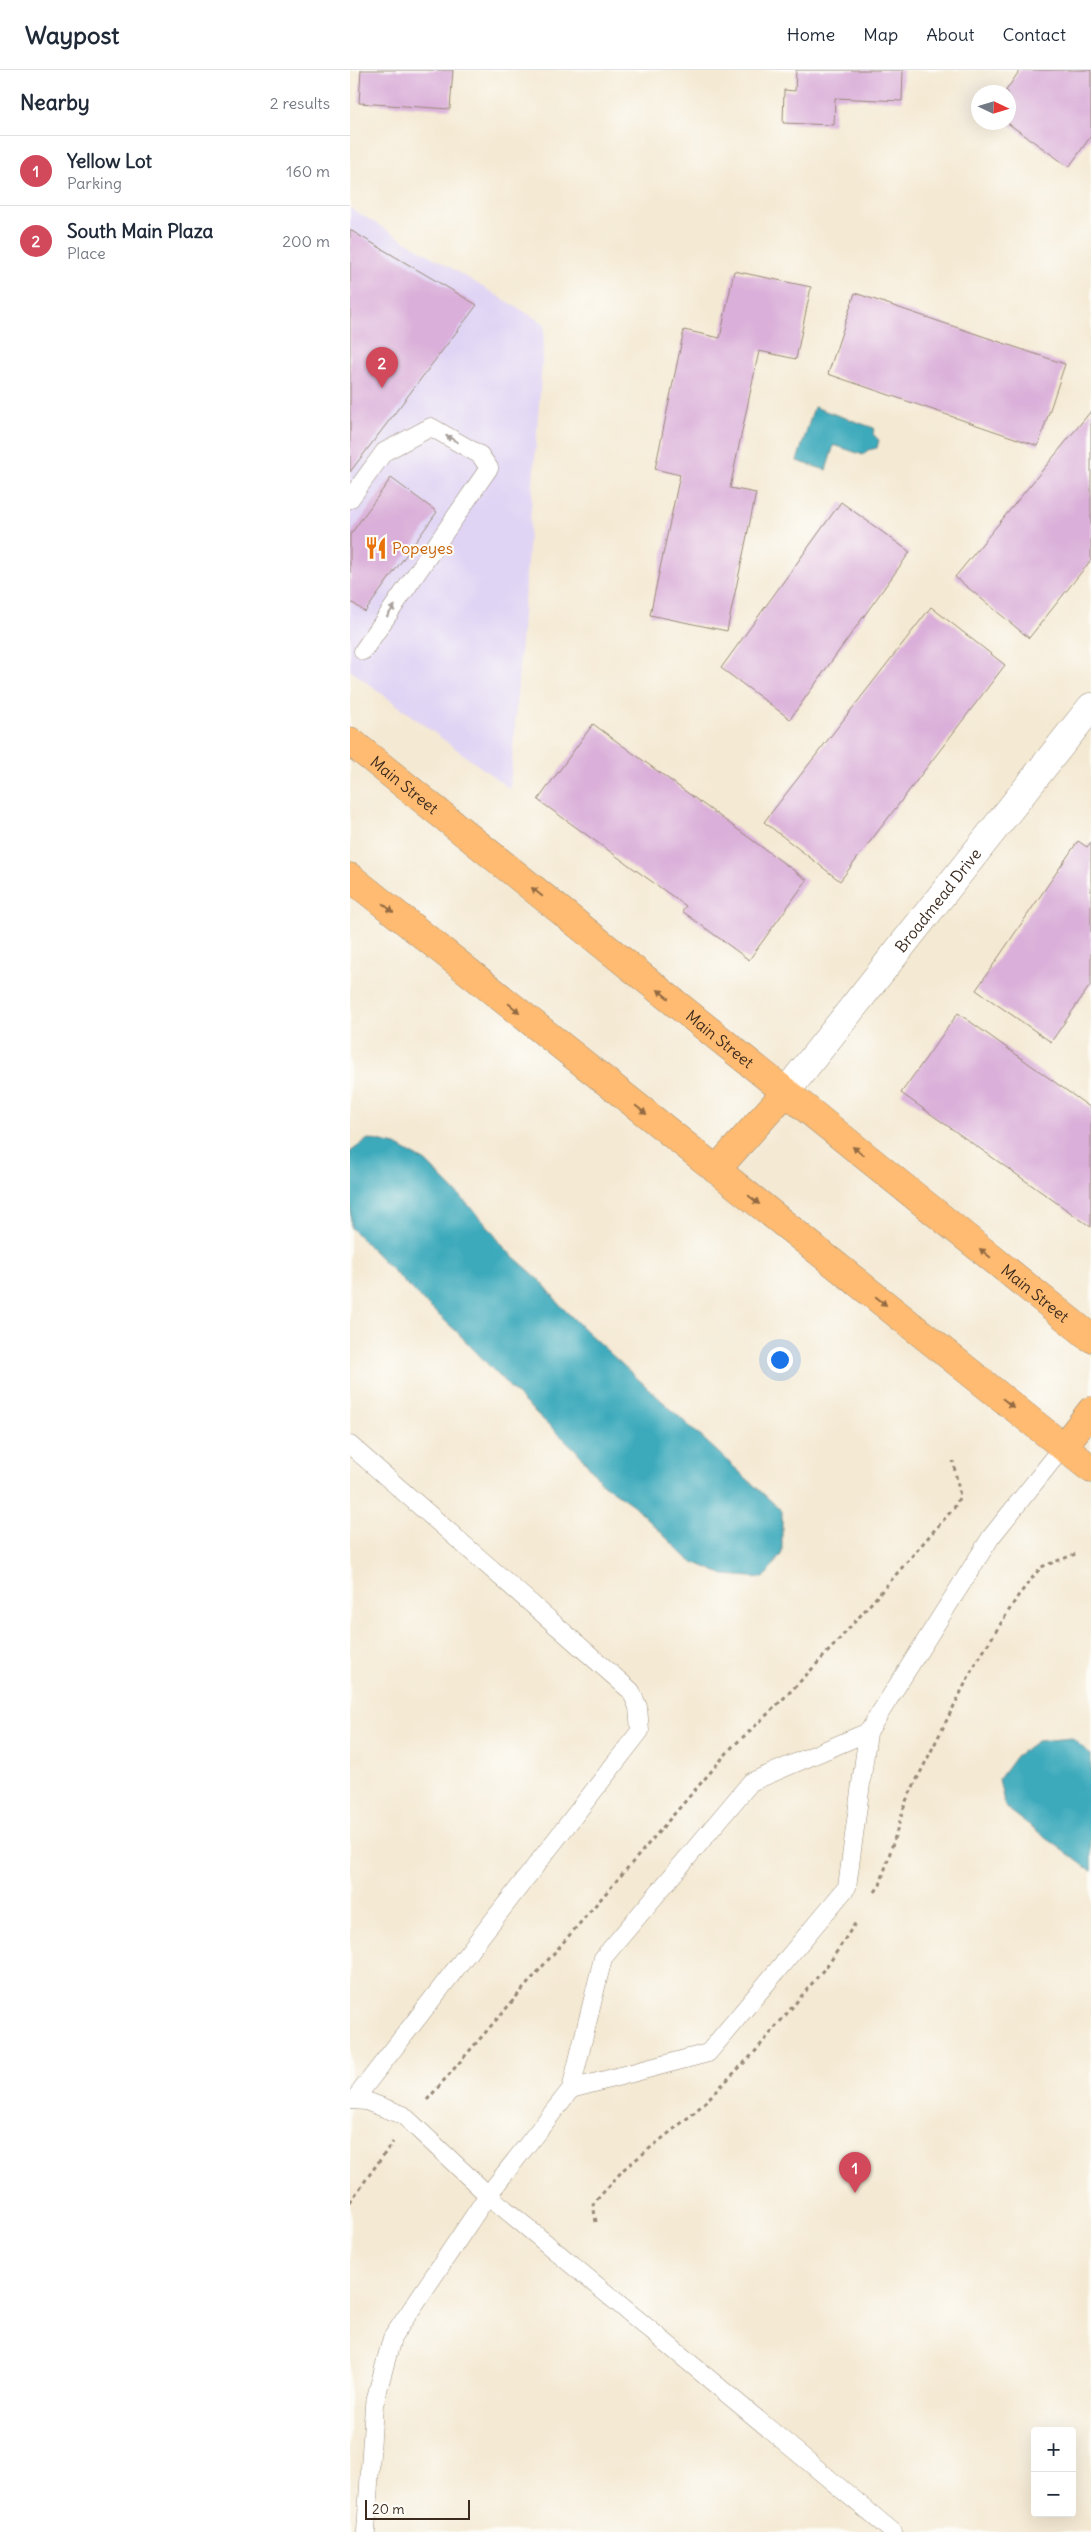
<!DOCTYPE html>
<html lang="en">
<head>
<meta charset="utf-8">
<style>
  body { margin:0; font-family:Delius,sans-serif; background:#f2f2f3; color:#1f2937 }
  .controls { position:absolute; right:15px; bottom:15px; display:grid; overflow:hidden; border-radius:5px; box-shadow:0 5px 20px #0002 }
  .controls button { width:45px; height:45px; display:grid; place-items:center; padding:0; border:0; border-bottom:1px solid #e0e1e3; background:#fff; color:#1f2937; font:25px sans-serif }
  .compass { position:absolute; left:621px; top:15px; width:45px; height:45px; border-radius:50%; background:#fff; box-shadow:0 5px 20px #0002; rotate:94deg }
  .scale { position:absolute; left:15px; bottom:12px; width:105px; box-sizing:border-box; padding-left:5px; border:2px solid #3b2a1e; border-top:0; font-size:14px; line-height:18px; white-space:nowrap; color:#3b2a1e; -webkit-text-stroke:4px #fdfcf7; paint-order:stroke }
  .you { position:absolute; left:429px; top:1289px; width:18px; height:18px; margin:-12px; border:4px solid #fff; border-radius:50%; background:#1a73e8; box-shadow:0 0 0 8px #1a73e833 }
  .badge { display:grid; place-items:center; width:32px; height:32px; border-radius:50%; background:#d1495b; color:#fff; font-size:16px; font-weight:700 }
  .pin { position:absolute; translate:-50% -41px; filter:drop-shadow(0 1px 2px #0008) }
  .pin::after { content:''; position:absolute; top:26px; width:18px; height:15px; background:inherit; clip-path:polygon(0 0,100% 0,50% 100%) }
  .list { margin:0; padding:0; list-style:none }
  h2 { display:flex; justify-content:space-between; align-items:center; height:65px; margin:0; padding:0 20px; font-size:21px }
  h2 small { font-size:16px; font-weight:400; color:#747a83 }
  .list li { display:grid; grid-template-columns:32px 1fr auto; gap:15px; align-items:center; box-sizing:border-box; height:70px; padding:0 20px; border-top:1px solid #e0e1e3 }
  .list b { display:block; font-size:19px; white-space:nowrap }
  .list p { margin:0; font-size:16px; white-space:nowrap; color:#747a83 }
  .list em { font-size:16px; font-style:normal; color:#747a83 }
  .map { position:relative; flex:none; width:741px; height:2462px; overflow:hidden }
  header { display:flex; align-items:center; gap:30px; box-sizing:border-box; height:70px; padding:0 25px; background:#fff; border-bottom:1px solid #e0e1e3 }
  header strong { font-size:24px }
  nav { display:flex; gap:28px; margin-inline-start:auto; font-size:18px }
  main { display:flex }
  aside { flex:1; background:#fff }
  .map>svg:first-child { display:block }
  .built { fill:#e0d4f4 }
  .water { fill:#3daabc; stroke:#3c6a6d }
  .building { fill:#daafd9 }
  .lines { fill:none; stroke-linecap:round; stroke-linejoin:round }
  .lane-casing { stroke:#988a78; stroke-width:19 }
  .street-casing { stroke:#988a78; stroke-width:29 }
  .primary-casing { stroke:#988a78; stroke-width:29 }
  .path { stroke:#988a78; stroke-width:3; stroke-dasharray:4 4; stroke-linecap:butt }
  .lane { stroke:#fff; stroke-width:18 }
  .street { stroke:#fff; stroke-width:28 }
  .primary { stroke:#febb71; stroke-width:28 }
  .oneway { fill:#a79f9a }
  .oneway2 { fill:#936b43 }
  .labels { text-anchor:middle; dominant-baseline:central; stroke-width:4; stroke-linejoin:round; paint-order:stroke }
  .food-label { font-size:16px; fill:#c56008; stroke:#fdfcf7; text-anchor:start }
  .street-label { font-size:16px; fill:#3b2a1e; stroke:#fdfcf7 }
</style>
</head>
<body>
<header>
<strong>Waypost</strong>
<nav><a>Home</a><a>Map</a><a>About</a><a>Contact</a></nav>
</header>
<main>
<aside>
<h2>Nearby<small>2 results</small></h2>
<ul class="list">
<li><span class="badge">1</span><div><b>Yellow Lot</b><p>Parking</p></div><em>160 m</em></li>
<li><span class="badge">2</span><div><b>South Main Plaza</b><p>Place</p></div><em>200 m</em></li>
</ul>
</aside>
<div class="map">
<svg width="741" height="2462" viewBox="0 0 741 2462">
  <rect width="100%" height="100%" fill="#fdfcf7"/>
  <filter id="ink" filterUnits="userSpaceOnUse"><feTurbulence type="fractalNoise" baseFrequency=".02" numOctaves="2"/><feDisplacementMap in="SourceGraphic" scale="10" xChannelSelector="R" yChannelSelector="G"/><feConvolveMatrix kernelMatrix="1 2 1 2 8 2 1 2 1" color-interpolation-filters="sRGB"/></filter>
  <filter id="wash" filterUnits="userSpaceOnUse"><feTurbulence type="fractalNoise" baseFrequency=".0096" numOctaves="4" result="noise"/><feDisplacementMap in="SourceGraphic" scale="20" xChannelSelector="R" yChannelSelector="G"/><feGaussianBlur stdDeviation="1.12" result="paint"/><feColorMatrix in="noise" values="0 0 0 0 0 0 0 0 0 0 0 0 0 0 0 0 0 1.4 0 .05"/><feComposite in="paint" operator="in"/></filter>
  <g filter="url(#wash)">
    <rect width="100%" height="100%" fill="#f4e9d3"/>
    <!-- built -->
    <polygon class="built" points="0,138 195,254 160,719 0,600"/>
    <!-- water -->
    <g class="water">
      <polygon points="464,337 524,358 523,364 529,370 527,378 518,380 513,385 484,375 476,400 447,391"/>
      <polygon points="18,1069 46,1075 76,1092 133,1150 156,1180 191,1211 211,1236 238,1263 432,1441 432,1483 414,1508 374,1505 339,1490 283,1435 253,1414 226,1380 173,1331 105,1260 70,1228 1,1158 0,1082"/>
      <polygon points="722,1668 741,1685 741,1801 655,1737 649,1709 666,1686 687,1671"/>
    </g>
    <g id="blocks">
      <!-- building -->
      <g class="building">
        <polygon points="11,0 103,0 100,39 9,33"/>
        <polygon points="446,0 553,0 552,31 485,28 484,55 433,53 434,20 445,21"/>
        <polygon points="670,0 741,0 741,66 719,97 656,52 658,52 658,22 655,22"/>
        <polygon points="0,160 127,235 0,402"/>
        <polygon points="384,201 461,217 446,289 409,281 380,418 406,423 377,561 300,545 330,405 305,399 334,260 370,268"/>
        <polygon points="505,223 715,294 688,376 478,304"/>
        <polygon points="741,341 741,490 679,568 605,507"/>
        <polygon points="41,408 87,442 15,542 0,531 0,465"/>
        <polygon points="491,432 560,482 440,649 371,598"/>
        <polygon points="581,537 655,595 490,811 414,752"/>
        <polygon points="243,654 457,810 399,890 332,841 336,836 188,730"/>
        <polygon points="728,771 737,777 741,772 741,914 701,972 626,920"/>
        <polygon points="608,943 741,1038 741,1157 551,1023"/>
      </g>
    </g>
  </g>
  <g filter="url(#ink)">
    <use href="#blocks" fill-opacity="0" stroke="#988a78" stroke-width="1"/>
    <g class="lines">
      <defs>
        <g id="lane">
          <polyline points="0,429 34,382 81,357 130,385 139,398 13,581"/>
          <polyline points="0,1375 281,1621 288,1637 290,1661 4,2030"/>
          <polyline points="221,2019 358,1983 497,1817 518,1662"/>
          <polyline points="0,2030 16,2031 53,2045 138,2125 543,2462"/>
          <polyline points="16,2462 24,2335 42,2268 138,2125 221,2019 253,1888 401,1712 518,1662 641,1467 713,1377"/>
        </g>
        <g id="street">
          <path id="s1" d="M435,1023L741,637"/>
        </g>
        <g id="primary">
          <path id="s2" d="M0,671L741,1268"/>
          <polyline points="0,807 741,1399"/>
          <polyline points="366,1100 435,1023"/>
          <polyline points="713,1377 741,1341"/>
        </g>
      </defs>
      <!-- lane casing -->
      <use href="#lane" class="lane-casing"/>
      <!-- street casing -->
      <use href="#street" class="street-casing"/>
      <!-- primary casing -->
      <use href="#primary" class="primary-casing"/>
      <!-- path -->
      <g class="path">
        <polyline points="525,1822 530,1815 556,1731 623,1598 668,1526 691,1497 728,1483"/>
        <path d="M77,2030L383,1676C465,1604 532,1519 604,1438L610,1426L603,1391"/>
        <polyline points="0,2132 43,2072"/>
        <polyline points="246,2152 243,2134 274,2099 345,2042 403,1984 480,1892 506,1852"/>
      </g>
      <!-- lane -->
      <use href="#lane" class="lane"/>
      <!-- street -->
      <use href="#street" class="street"/>
      <!-- primary -->
      <use href="#primary" class="primary"/>
    </g>
    <!-- one-way arrows -->
    <defs><path id="oneway-solid" d="M-6-.8H1V-3.2L6.5 0L1 3.2V.8H-6Z" transform="scale(1.25)"/></defs>
    <g class="oneway">
      <use href="#oneway-solid" transform="translate(102 369) rotate(-151)"/>
      <use href="#oneway-solid" transform="translate(41 541) rotate(-55)"/>
    </g>
    <g class="oneway2">
      <use href="#oneway-solid" transform="translate(187 822) rotate(-141)"/>
      <use href="#oneway-solid" transform="translate(38 838) rotate(39)"/>
      <use href="#oneway-solid" transform="translate(313 924) rotate(-141)"/>
      <use href="#oneway-solid" transform="translate(164 938) rotate(39)"/>
      <use href="#oneway-solid" transform="translate(291 1040) rotate(39)"/>
      <use href="#oneway-solid" transform="translate(508 1081) rotate(-141)"/>
      <use href="#oneway-solid" transform="translate(404 1130) rotate(39)"/>
      <use href="#oneway-solid" transform="translate(635 1183) rotate(-141)"/>
      <use href="#oneway-solid" transform="translate(531 1231) rotate(39)"/>
      <use href="#oneway-solid" transform="translate(658 1333) rotate(39)"/>
    </g>
  </g>
  <!-- icons -->
  <defs>
    <symbol id="restaurant-bare" viewBox="-9 -9 18 18"><path d="M-5-6h1v4h1v-4h1v4h1v-4h1v5L-1.5 .5V6h-2V.5L-5-1ZM5-6V6H3V1.5H1.5Q1.5-4 5-6Z" fill="#e8710a" stroke="#fdfcf7" stroke-width="2.5" paint-order="stroke"/></symbol>
  </defs>
  <g fill-rule="evenodd">
    <use href="#restaurant-bare" x="10" y="462" width="32" height="32"/>
  </g>
  <g class="labels">
    <!-- food labels -->
    <g class="food-label">
      <text x="42" y="478">Popeyes</text>
    </g>
    <!-- street labels -->
    <g class="street-label">
      <text stroke="none"><textPath href="#s2" startOffset="70">Main Street</textPath></text>
      <text stroke="none"><textPath href="#s1" startOffset="246">Broadmead Drive</textPath></text>
      <text stroke="none"><textPath href="#s2" startOffset="475">Main Street</textPath></text>
      <text stroke="none"><textPath href="#s2" startOffset="880">Main Street</textPath></text>
    </g>
  </g>
</svg>
<div class="controls">
<button>+</button>
<button>−</button>
</div>
<svg class="compass" viewBox="-18 -18 36 36"><path d="M0-13l5 13h-10z" fill="#e53935"/><path d="M0 13l5-13h-10z" fill="#747a83"/></svg>
<div class="scale">20 m</div>
<div class="you"></div>
<div class="pin badge" style="left:505px;top:2123px">1</div>
<div class="pin badge" style="left:32px;top:318px">2</div>
</div>
</main>
</body>
</html>
